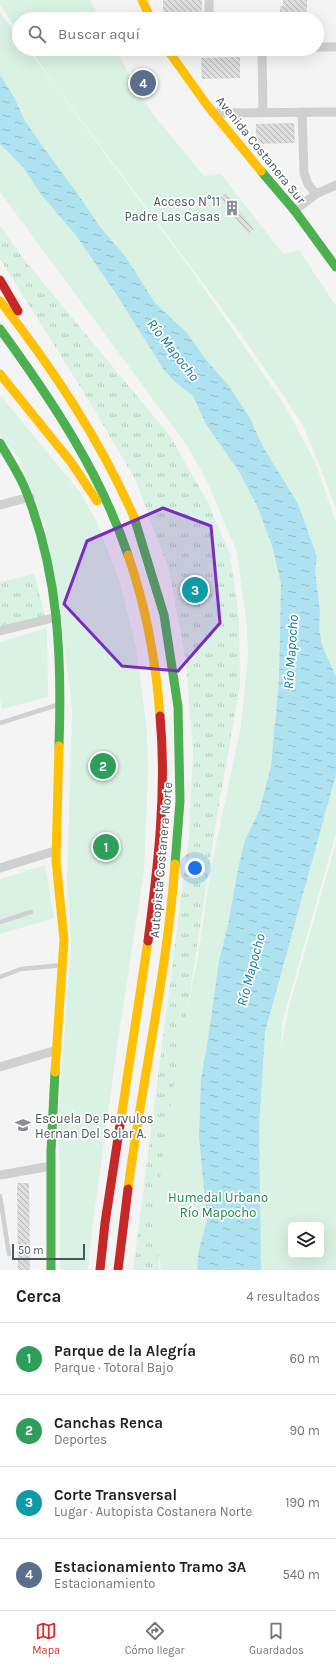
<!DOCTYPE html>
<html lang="es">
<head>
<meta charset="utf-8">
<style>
  body { margin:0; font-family:Karla,sans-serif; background:#f2f2f2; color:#202124 }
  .controls { position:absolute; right:12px; bottom:12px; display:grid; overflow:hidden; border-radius:6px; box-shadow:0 4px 16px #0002 }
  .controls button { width:36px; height:36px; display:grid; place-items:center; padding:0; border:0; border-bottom:1px solid #e0e0e0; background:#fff; color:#202124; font:20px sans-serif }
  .scale { position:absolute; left:12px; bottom:10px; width:73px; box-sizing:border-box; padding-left:4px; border:2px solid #4a5661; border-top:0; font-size:11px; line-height:14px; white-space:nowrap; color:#4a5661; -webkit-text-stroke:3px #fff; paint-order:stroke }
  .you { position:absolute; left:195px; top:868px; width:14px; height:14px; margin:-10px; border:3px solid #fff; border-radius:50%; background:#1a73e8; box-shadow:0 0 0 6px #1a73e833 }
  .badge { display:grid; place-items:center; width:26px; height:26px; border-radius:50%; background:#d93025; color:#fff; font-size:13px; font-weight:700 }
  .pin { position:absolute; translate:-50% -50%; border:2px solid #fff; box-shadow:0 1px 4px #0006 }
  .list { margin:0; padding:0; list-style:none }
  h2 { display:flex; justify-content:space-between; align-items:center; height:52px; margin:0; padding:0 16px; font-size:17px }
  h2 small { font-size:13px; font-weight:400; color:#757577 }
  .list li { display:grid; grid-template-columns:26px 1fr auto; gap:12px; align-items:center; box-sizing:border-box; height:72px; padding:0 16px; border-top:1px solid #e0e0e0 }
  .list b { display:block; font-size:15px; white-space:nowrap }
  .list p { margin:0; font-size:13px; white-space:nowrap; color:#757577 }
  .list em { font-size:13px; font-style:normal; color:#757577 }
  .icon { flex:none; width:22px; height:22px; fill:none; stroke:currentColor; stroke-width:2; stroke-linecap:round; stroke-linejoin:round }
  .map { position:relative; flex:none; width:336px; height:1270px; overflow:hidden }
  .search { position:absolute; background:#fff; box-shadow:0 4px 16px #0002; left:12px; right:12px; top:12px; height:44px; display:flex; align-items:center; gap:10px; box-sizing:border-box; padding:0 14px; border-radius:22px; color:#757577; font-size:15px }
  .sheet { height:340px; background:#fff }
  nav { display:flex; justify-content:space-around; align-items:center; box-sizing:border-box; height:56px; border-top:1px solid #e0e0e0; background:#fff; font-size:11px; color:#757577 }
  nav a { display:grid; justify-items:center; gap:2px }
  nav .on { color:#d93025 }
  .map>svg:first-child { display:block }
  .grass { fill:url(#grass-tufts) }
  .park { fill:#d9f2e3; fill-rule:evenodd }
  .water { fill:url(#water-ripples) }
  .building { fill:url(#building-back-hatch) }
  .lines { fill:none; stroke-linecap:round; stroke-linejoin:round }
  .lane { stroke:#ced0d2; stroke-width:4.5 }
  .street { stroke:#ced0d2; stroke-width:9 }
  .fast { stroke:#4caf50; stroke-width:9 }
  .slow { stroke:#ffc107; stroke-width:9 }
  .jam { stroke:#c62828; stroke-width:9 }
  .marked { fill:#7b2cbf; fill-opacity:0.2; stroke:#7b2cbf; stroke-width:3; stroke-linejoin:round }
  .labels { text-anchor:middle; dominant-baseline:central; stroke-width:3.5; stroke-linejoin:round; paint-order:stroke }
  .street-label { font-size:13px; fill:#4a5661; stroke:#fff }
  .poi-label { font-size:13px; fill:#4a5661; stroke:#fff; text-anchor:end }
  .park-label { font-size:13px; fill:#17864f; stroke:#fff }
  .water-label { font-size:14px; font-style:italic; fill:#0c7c9b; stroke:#fff }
</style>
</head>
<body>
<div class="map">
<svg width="336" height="1270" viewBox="0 0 336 1270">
  <defs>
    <pattern id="grass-tufts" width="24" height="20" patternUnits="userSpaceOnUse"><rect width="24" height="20" fill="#d9f2e3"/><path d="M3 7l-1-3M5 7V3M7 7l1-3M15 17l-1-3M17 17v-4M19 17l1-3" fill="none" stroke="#b2c7bb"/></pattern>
    <pattern id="water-ripples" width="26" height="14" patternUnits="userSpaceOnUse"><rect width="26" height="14" fill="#aee2f0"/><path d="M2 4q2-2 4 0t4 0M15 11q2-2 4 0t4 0" fill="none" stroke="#90bac6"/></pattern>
    <pattern id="building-back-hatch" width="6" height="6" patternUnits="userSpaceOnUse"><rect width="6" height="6" fill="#ddddde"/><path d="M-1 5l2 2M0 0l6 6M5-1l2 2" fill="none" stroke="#b5b6b7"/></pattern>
  </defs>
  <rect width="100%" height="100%" fill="#f4f4f4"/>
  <!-- grass -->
  <g class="grass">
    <polygon points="0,225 22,257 170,436 207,501 230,554 239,619 240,686 217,816 157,1206 159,1270 133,1270 189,836 193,753 186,661 169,570 135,479 88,399 0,259"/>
    <polygon points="34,574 45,616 0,628 0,582"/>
  </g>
  <!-- park -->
  <g class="park">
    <polygon points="0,0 90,0 100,19 19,19 19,33 0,4"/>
    <path d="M0,13L19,38V49H27L35,59L194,274L284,404L316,464L336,523V833L282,1023L281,1048L289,1007L336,843V1270H279L280,1111L279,1270H161L156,1229L159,1184L179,1048L197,962L211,868L241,726L248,656L247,628L237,552L206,479L186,444L0,192ZM291,1225H321V1255H291Z"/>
    <polygon points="30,49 116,49 136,88 152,113 204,176 221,174 283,254 299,250 336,306 336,508 310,442 302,424 279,389 232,322 51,80"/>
    <polygon points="0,395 80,492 96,520 120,583 136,647 147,731 148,772 144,871 118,1040 92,1229 88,1270 60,1270 60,1176 58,1121 71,944 67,881 72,711 60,608 45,527 19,458 0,435"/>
    <polygon points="47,628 48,697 2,709 0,699 0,642"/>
    <polygon points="45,865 54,918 0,934 0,879"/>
  </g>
  <!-- water -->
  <path class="water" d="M0,75L14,97L25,121L43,147L77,193L100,227L125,256L155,303L187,333L207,361L229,386L250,418L263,447L298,504L317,557L315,570L320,612L319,628L322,645L336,677V774L265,1032L259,1126L261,1270H198C196,1249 204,1237 207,1219L199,1137L201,1079L209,1033L219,961L228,925L238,869L245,840L260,809L271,767L279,680L281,584L273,549L259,510L240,473L206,424L193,396L173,380L164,370L115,292L75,234L40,193L23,167L0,144Z"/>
  <!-- building -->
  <g class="building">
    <polygon points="163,0 202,0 202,12 163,13"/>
    <polygon points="283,0 307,0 307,12 291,12 291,19 280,19 280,6 283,6"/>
    <polygon points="240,57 240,78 202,79 201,58"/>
    <polygon points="294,123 295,143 256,144 256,124"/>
    <polygon points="226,193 254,229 248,234 220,198"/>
    <polygon points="17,1183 29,1183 30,1270 18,1270"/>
  </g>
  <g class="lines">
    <!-- lane -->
    <g class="lane">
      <polyline points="0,723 60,704"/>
      <polyline points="0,922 31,912"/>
      <polyline points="0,977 21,969 63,965"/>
      <polyline points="0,1196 9,1254"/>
    </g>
    <!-- street -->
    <g class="street">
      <polyline points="209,0 209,19"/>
      <polyline points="317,47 336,47"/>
      <polyline points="262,49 263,112"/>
      <polyline points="302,112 304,173 308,184 316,194"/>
      <polyline points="213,113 336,112"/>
      <polyline points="294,211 316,194 336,185"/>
      <polyline points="0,505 30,497"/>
      <polyline points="0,631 57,617"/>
      <polyline points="0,868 55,851"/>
      <polyline points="0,1067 57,1050"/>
      <polyline points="0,1175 51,1166"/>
    </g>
    <!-- fast -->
    <g class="fast">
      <polyline points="261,171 295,211 336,267"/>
      <path d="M0,329C51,399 100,472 128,555"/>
      <path d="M0,443C9,459 20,475 26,491C59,574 62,658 59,746"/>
      <polyline points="134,517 164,615 178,707 180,801 175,864"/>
      <polyline points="51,1270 51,1151 55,1072"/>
    </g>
    <!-- slow -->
    <g class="slow">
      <polyline points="142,0 151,19"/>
      <polyline points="167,49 207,105 261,171"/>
      <path d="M0,301C53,369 99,438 134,517"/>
      <polyline points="0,374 71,462 97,501"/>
      <path d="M128,555C146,607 156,661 160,716"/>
      <polyline points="55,1072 64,940 56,860 59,746"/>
      <polyline points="120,1125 148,941"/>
      <path d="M128,1189C142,1081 167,973 175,864"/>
    </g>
    <!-- jam -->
    <g class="jam">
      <polyline points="0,280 18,311"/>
      <path d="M148,941C158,866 167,791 160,716"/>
      <polyline points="100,1270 105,1223 120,1125"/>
      <polyline points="118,1270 128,1189"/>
    </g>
  </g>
  <!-- marked area -->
  <path class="marked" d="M163,508L211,526L220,623L178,671L122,666L64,604L87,541Z"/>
  <!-- icons -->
  <defs>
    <symbol id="building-bare" viewBox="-9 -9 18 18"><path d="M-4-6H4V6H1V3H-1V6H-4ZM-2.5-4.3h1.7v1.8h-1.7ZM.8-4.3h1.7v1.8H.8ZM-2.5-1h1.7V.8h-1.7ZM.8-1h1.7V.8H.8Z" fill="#868d94" stroke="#fff" stroke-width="2.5" paint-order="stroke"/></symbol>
    <symbol id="school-bare" viewBox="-9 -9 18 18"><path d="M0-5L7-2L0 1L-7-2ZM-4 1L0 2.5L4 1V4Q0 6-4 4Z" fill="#868d94" stroke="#fff" stroke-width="2.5" paint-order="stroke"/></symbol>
  </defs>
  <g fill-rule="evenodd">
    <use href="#building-bare" x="221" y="197" width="22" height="22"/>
    <use href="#school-bare" x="12" y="1114" width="22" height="22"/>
  </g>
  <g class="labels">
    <!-- street labels -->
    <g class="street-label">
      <text transform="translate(261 150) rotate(51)">Avenida Costanera Sur</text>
      <text transform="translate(161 860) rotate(-85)">Autopista Costanera Norte</text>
    </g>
    <!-- poi labels -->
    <g class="poi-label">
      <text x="220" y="201">Acceso N°11<tspan x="220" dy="15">Padre Las Casas</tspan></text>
      <text x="35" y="1118" text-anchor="start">Escuela De Parvulos<tspan x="35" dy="15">Hernan Del Solar A.</tspan></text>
    </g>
    <!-- park labels -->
    <g class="park-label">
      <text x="218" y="1197">Humedal Urbano<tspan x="218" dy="15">Río Mapocho</tspan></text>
    </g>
    <!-- water labels -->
    <g class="water-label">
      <text transform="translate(173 350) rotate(52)">Río Mapocho</text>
      <text transform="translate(291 652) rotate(-86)">Río Mapocho</text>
      <text transform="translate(251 970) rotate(-75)">Río Mapocho</text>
    </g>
  </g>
</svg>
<div class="controls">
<button><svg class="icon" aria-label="layers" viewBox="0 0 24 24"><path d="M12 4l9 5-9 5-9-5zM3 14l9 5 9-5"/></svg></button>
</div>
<div class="scale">50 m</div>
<div class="you"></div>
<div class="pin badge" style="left:106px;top:847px;background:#2e9e5b">1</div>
<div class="pin badge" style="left:103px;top:766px;background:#2e9e5b">2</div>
<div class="pin badge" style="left:195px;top:590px;background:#0f9aa8">3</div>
<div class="pin badge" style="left:143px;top:83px;background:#5c6f8a">4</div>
<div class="search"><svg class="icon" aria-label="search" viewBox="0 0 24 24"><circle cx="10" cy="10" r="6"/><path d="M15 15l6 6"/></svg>Buscar aquí</div>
</div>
<section class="sheet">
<h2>Cerca<small>4 resultados</small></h2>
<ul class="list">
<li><span class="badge" style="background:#2e9e5b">1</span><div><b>Parque de la Alegría</b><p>Parque · Totoral Bajo</p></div><em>60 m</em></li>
<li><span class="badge" style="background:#2e9e5b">2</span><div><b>Canchas Renca</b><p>Deportes</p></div><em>90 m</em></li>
<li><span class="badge" style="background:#0f9aa8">3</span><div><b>Corte Transversal</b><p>Lugar · Autopista Costanera Norte</p></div><em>190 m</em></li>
<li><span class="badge" style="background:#5c6f8a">4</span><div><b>Estacionamiento Tramo 3A</b><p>Estacionamiento</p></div><em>540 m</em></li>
</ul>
</section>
<nav>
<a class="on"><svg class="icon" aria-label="map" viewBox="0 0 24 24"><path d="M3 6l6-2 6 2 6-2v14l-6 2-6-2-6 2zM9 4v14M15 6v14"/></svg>Mapa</a>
<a><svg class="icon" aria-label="directions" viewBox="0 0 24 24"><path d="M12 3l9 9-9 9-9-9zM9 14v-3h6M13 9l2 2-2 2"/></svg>Cómo llegar</a>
<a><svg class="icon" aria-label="saved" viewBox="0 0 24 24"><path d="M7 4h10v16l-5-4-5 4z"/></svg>Guardados</a>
</nav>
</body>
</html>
